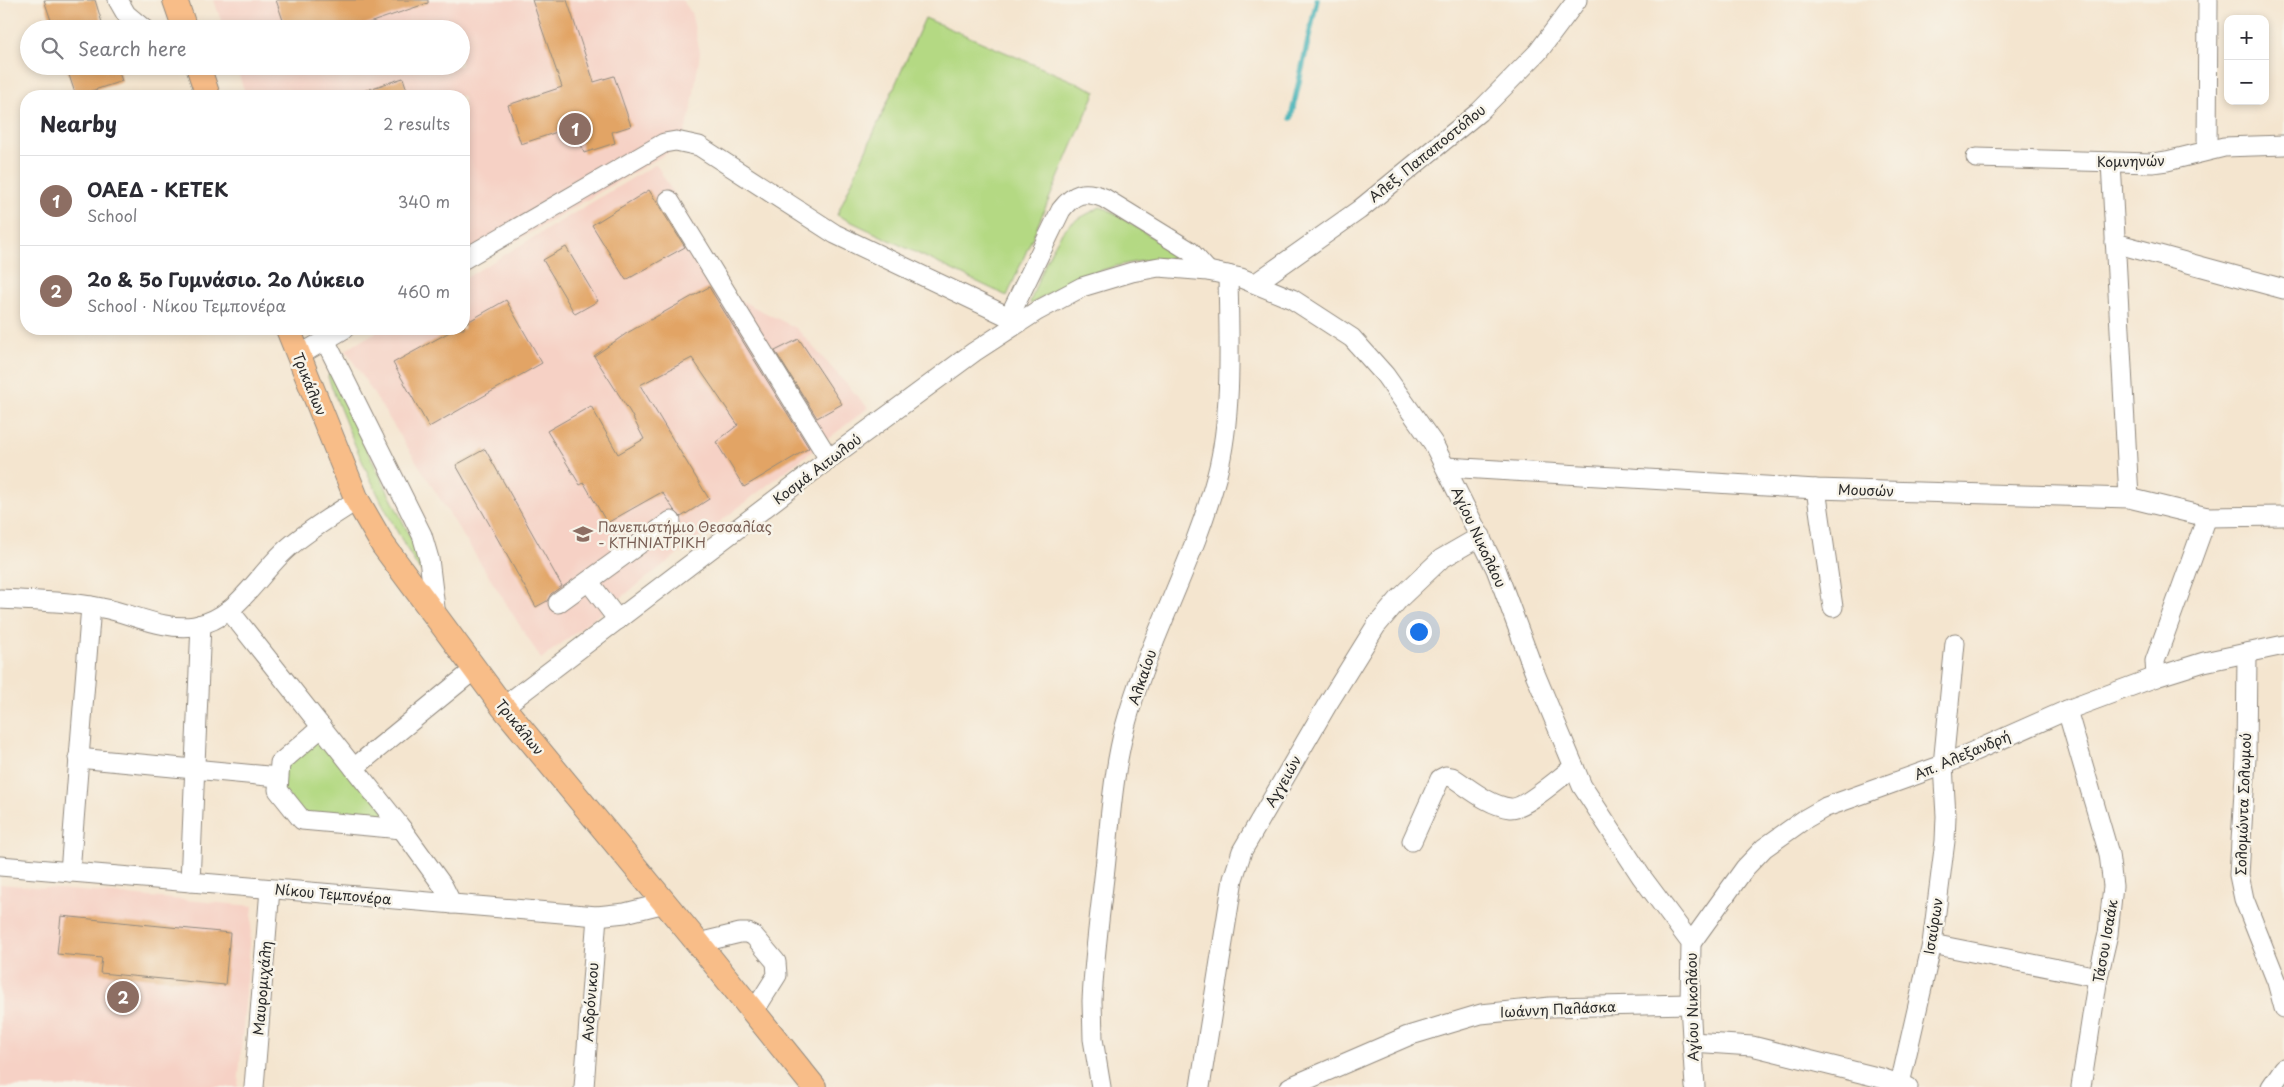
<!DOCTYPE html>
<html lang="en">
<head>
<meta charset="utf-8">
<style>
  body { margin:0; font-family:"Playpen Sans",sans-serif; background:#f7f7f7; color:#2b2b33 }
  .controls { position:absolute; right:15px; top:15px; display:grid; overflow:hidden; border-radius:10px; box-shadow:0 2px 8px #0003 }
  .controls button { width:45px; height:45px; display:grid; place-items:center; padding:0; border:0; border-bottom:1px solid #e1e1e2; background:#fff; color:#2b2b33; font:25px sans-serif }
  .you { position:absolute; left:1418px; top:631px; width:18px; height:18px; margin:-12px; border:4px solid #fff; border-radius:50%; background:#1a73e8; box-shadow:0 0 0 8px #1a73e833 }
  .badge { display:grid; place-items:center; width:32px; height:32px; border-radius:50%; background:#b5179e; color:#fff; font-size:16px; font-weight:700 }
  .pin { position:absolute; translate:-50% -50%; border:2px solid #fff; box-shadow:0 1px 5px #0006 }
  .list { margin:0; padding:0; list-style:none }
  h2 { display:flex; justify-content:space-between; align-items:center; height:65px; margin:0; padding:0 20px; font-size:21px }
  h2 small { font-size:16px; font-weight:400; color:#7c7c81 }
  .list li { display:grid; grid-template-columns:32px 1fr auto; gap:15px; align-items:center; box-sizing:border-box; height:90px; padding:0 20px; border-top:1px solid #e1e1e2 }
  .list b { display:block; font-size:19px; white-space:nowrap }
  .list p { margin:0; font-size:16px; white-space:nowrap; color:#7c7c81 }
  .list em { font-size:16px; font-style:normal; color:#7c7c81 }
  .icon { flex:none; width:28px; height:28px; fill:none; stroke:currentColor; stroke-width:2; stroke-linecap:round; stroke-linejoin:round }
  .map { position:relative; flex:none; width:2284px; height:1087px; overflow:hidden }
  .search { position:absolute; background:#fff; box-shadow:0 2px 8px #0003; left:20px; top:20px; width:450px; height:55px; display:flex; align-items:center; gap:12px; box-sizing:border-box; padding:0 18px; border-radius:28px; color:#7c7c81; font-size:19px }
  .panel { position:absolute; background:#fff; box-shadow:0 2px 8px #0003; left:20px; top:90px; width:450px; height:245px; border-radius:20px }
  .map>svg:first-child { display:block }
  .built { fill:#f6d1c5 }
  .green { fill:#b4d983; stroke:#708257 }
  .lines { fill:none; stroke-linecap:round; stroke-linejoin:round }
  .stream { stroke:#40b1b6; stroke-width:5.5 }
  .building { fill:#e2a465 }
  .minor-casing { stroke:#90887d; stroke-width:21 }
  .major-casing { stroke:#90887d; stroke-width:26 }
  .minor { stroke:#fff; stroke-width:19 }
  .major { stroke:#f8bd88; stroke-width:24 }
  .labels { text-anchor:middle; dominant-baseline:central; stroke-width:5; stroke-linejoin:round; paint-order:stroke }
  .street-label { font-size:14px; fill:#2b2b2b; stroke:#f7f3e8 }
  .education-label { font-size:14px; fill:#785e54; stroke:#f7f3e8; text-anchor:start }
</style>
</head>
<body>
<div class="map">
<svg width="2284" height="1087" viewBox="0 0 2284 1087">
  <rect width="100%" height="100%" fill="#f7f3e8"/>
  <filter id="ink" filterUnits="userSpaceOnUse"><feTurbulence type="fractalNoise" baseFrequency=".02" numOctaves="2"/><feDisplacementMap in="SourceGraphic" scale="10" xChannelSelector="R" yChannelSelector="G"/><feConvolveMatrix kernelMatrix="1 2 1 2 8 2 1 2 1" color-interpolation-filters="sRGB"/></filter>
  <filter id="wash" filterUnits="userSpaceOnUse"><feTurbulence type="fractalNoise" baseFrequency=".0096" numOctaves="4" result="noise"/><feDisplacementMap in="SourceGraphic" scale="20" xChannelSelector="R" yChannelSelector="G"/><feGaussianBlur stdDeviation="1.12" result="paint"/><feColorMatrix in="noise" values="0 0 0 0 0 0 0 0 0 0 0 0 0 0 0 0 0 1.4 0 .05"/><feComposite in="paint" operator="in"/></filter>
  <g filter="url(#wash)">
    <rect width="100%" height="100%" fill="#f4e5cf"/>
    <!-- built -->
    <g class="built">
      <polygon points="214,0 682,0 691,12 700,52 691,112 681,145 464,271 464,96 246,96 236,66 461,66 461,29 224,29"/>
      <polygon points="656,164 736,298 796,328 868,408 541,659 346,350 381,329 464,329 464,279"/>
      <polygon points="0,884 253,906 238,1087 0,1087"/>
    </g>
    <!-- green -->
    <g class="green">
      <polygon points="925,18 1096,91 1007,296 837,215"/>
      <path d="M1100,207L1107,209L1184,257L1181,258C1129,258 1075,274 1032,304L1030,303C1036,283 1054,238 1069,225C1078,218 1090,213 1100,207Z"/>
      <path d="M336,369L361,438L419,554L423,569L420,571C382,509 353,445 328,377L330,372Z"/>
      <polygon points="324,731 399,826 304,817 281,789 283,766"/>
    </g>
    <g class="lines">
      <!-- stream -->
      <polyline class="stream" points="1291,118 1317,0"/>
    </g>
    <g id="blocks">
      <!-- building -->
      <g class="building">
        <polygon points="44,0 95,0 104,29 54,29"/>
        <polygon points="276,0 428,0 428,3 351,29 286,29"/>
        <polygon points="532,0 567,0 594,82 614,76 631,126 612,132 615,143 584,153 575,126 521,144 508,105 562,87"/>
        <polygon points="66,66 117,66 122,81 76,96"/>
        <polygon points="403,78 409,96 357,96 357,93"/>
        <polygon points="649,190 685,247 626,280 592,225"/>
        <polygon points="566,247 598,301 575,314 543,260"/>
        <polygon points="709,287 809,448 744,487 716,442 738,425 692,358 640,385 709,499 681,517 674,510 662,492 607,523 584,483 580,485 547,431 591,406 618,454 644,439 630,412 594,356 627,333"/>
        <polygon points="506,300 542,363 429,427 393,363 455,329 464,329 464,324"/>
        <polygon points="799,339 842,404 817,418 775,351"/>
        <polygon points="485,449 562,586 551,594 547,601 536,607 456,465"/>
        <polygon points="61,916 230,933 225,985 100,973 102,958 57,954"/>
      </g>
    </g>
  </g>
  <g filter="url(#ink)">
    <use href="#blocks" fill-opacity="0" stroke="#90887d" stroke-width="1"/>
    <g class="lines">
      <defs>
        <g id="minor">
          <polyline points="118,0 126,14 144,29"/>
          <polyline points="2207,150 2208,0"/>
          <polyline points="1976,158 2152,163 2167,161 2224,147 2284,145"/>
          <polyline points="2111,162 2129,498"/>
          <polyline points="669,200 829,459"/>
          <polyline points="2115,243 2284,289"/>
          <polyline points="464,259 664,143 676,141 699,146 835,234 1009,317"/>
          <polyline points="1256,283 1359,210 1479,112 1538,52 1577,0"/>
          <path d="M1014,324L1009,317L1061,210C1074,193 1084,190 1104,198L1190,251L1208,271"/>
          <polyline points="325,340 422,535 429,559 436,616"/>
          <polyline points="298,356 344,329"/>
          <polyline points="1446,467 1816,489 2129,498 2207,517 2284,516"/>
          <polyline points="1816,489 1833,607"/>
          <polyline points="589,582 618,620"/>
          <path d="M0,599C34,601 69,601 102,608C131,613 164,631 194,626C238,619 258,573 289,547C310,529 334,515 357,500"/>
          <polyline points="558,603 671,521"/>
          <polyline points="229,610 399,825 443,886 452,904"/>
          <polyline points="2247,653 2246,758 2239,875 2244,899 2277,982 2284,1008"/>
          <polyline points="2156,677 2155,661 2207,517"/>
          <polyline points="503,707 829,459 974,352 1037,311 1082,287 1132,272 1159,267 1208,271 1241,278 1292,299 1352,338 1385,375 1433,443 1496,569 1534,671 1582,786 1641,876 1691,943 1690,1004 1695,1087"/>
          <polyline points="2067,710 2109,854 2113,886 2108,934 2098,977 2081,1087"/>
          <polyline points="322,727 280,763 278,790 302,820 402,829"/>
          <polyline points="78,758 278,777"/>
          <polyline points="354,768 475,669"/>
          <path d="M1412,841L1440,779L1446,776L1452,777C1469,788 1490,806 1510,808C1524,810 1561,776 1574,767"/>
          <polyline points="0,866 597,916 625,913 665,903"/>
          <polyline points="70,872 91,606"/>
          <polyline points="190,882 201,624"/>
          <polyline points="698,943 740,933 748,933 754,936 776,962 777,975 753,1013"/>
          <polyline points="1691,943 1745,868 1764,848 1805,819 1826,807 1943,765 2067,710 2156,677 2204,662 2284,645"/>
          <polyline points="1932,944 2098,977"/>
          <polyline points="1692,1042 1752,1046 1881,1078 1908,1087"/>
          <polyline points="1900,1084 1932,944 1945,841 1946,816 1943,765 1955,643"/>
          <polyline points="254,1087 270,889"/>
          <polyline points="584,1087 597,916"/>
          <path d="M1101,1087L1093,1039L1092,1001C1094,957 1100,913 1105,869C1110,822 1113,773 1125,727C1148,640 1194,562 1217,475C1233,414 1229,338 1228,275"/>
          <polyline points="1200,1087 1233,879 1242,851 1327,705 1376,626 1399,599 1441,559 1481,536"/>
          <polyline points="1290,1087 1408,1036 1481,1014 1550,1007 1690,1004"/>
          <polyline points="2271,1087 2284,1068"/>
        </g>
        <g id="major">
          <polyline points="175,0 185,29"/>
          <polyline points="198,66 208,96"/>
          <polyline points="288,329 357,500 383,545 503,707 698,943 814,1087"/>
        </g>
      </defs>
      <!-- minor casing -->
      <use href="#minor" class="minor-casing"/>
      <!-- major casing -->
      <use href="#major" class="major-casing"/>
      <!-- minor -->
      <use href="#minor" class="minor"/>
      <!-- major -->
      <use href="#major" class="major"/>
    </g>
  </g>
  <!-- icons -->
  <defs>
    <symbol id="university-bare" viewBox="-9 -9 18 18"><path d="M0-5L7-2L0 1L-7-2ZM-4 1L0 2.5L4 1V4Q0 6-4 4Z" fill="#8d6e63" stroke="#f7f3e8" stroke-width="2.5" paint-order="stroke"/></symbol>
  </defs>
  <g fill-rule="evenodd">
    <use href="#university-bare" x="569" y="520" width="28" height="28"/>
  </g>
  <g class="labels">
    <!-- street labels -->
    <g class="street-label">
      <text transform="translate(1427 153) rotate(-39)">Αλεξ. Παπαποστόλου</text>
      <text transform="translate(2131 161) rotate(-1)">Κομνηνών</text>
      <text transform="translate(310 384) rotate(68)">Τρικάλων</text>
      <text transform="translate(817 469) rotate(-37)">Κοσμά Αιτωλού</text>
      <text transform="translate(1866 490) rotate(2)">Μουσών</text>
      <text transform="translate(1479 537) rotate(65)">Αγίου Νικολάου</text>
      <text transform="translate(1142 677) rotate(-71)">Αλκαίου</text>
      <text transform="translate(520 727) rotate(51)">Τρικάλων</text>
      <text transform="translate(1962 755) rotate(-23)">Απ. Αλεξανδρή</text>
      <text transform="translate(1283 781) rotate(-60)">Αγγειών</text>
      <text transform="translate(2243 804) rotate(-88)">Σολομώντα Σολωμού</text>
      <text transform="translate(333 894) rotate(5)">Νίκου Τεμπονέρα</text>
      <text transform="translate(1933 926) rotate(-81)">Ισαύρων</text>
      <text transform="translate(2105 941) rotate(-80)">Τάσου Ισαάκ</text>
      <text transform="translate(262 988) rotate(-85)">Μαυρομιχάλη</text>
      <text transform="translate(590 1002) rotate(-86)">Ανδρόνικου</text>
      <text transform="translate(1692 1007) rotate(-91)">Αγίου Νικολάου</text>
      <text transform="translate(1558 1009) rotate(-3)">Ιωάννη Παλάσκα</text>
    </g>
    <!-- education labels -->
    <g class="education-label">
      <text x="598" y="526">Πανεπιστήμιο Θεσσαλίας<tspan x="598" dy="16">- ΚΤΗΝΙΑΤΡΙΚΗ</tspan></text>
    </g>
  </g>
</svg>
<div class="controls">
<button>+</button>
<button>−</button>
</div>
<div class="you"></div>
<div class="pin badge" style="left:575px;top:129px;background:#8d6e63">1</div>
<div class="pin badge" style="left:123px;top:997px;background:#8d6e63">2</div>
<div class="search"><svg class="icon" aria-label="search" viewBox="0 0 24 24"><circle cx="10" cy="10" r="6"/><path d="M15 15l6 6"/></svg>Search here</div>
<section class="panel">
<h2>Nearby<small>2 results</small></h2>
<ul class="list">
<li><span class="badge" style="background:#8d6e63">1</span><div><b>ΟΑΕΔ - ΚΕΤΕΚ</b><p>School</p></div><em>340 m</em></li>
<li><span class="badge" style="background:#8d6e63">2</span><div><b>2ο &amp; 5ο Γυμνάσιο. 2ο Λύκειο</b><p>School · Νίκου Τεμπονέρα</p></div><em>460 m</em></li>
</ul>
</section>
</div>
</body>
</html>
